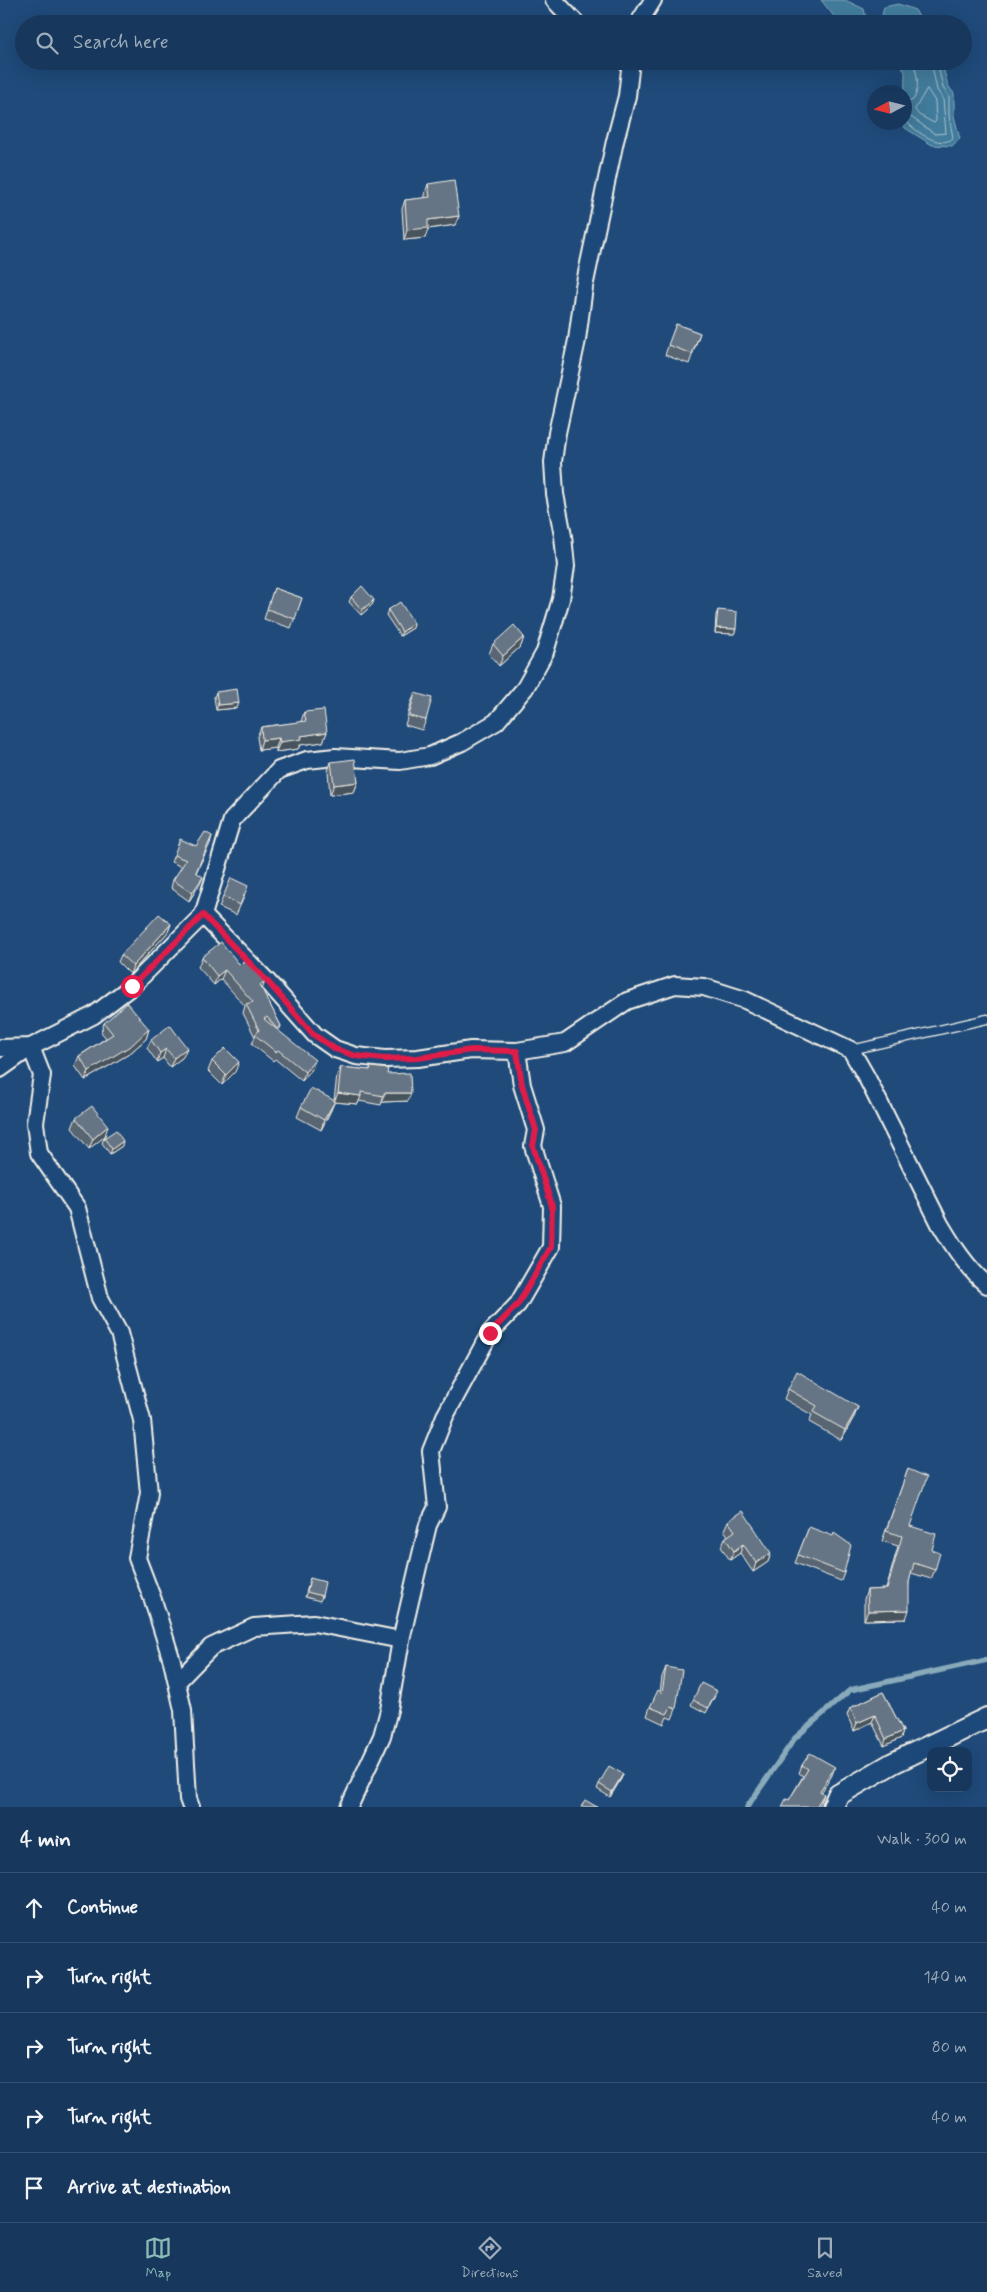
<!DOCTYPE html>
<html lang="en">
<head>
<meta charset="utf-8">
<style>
  body { margin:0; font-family:Mynerve,sans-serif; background:#203f62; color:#f1f3f6 }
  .controls { position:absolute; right:15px; bottom:15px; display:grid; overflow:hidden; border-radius:10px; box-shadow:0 5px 20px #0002 }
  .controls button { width:45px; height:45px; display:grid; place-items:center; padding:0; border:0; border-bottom:1px solid #365272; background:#17385c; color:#f1f3f6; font:25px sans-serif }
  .compass { position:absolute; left:867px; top:85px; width:45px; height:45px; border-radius:50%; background:#17385c; box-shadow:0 5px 20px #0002; rotate:263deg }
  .stop { position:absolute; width:15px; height:15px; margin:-11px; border:4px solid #e11d48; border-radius:50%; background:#fff }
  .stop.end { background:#e11d48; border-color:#fff; box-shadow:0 1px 5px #0008 }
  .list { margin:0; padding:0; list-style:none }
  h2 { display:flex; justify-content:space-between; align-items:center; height:65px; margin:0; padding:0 20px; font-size:21px }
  h2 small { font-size:16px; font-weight:400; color:#9eacbb }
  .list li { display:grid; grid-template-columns:32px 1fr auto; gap:15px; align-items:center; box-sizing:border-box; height:70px; padding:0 20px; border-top:1px solid #365272 }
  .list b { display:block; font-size:19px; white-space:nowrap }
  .list em { font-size:16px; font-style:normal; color:#9eacbb }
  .icon { flex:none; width:28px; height:28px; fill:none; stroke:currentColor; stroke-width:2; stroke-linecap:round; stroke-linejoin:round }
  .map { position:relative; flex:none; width:987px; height:1807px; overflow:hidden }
  .search { position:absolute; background:#17385c; box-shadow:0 5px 20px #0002; left:15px; right:15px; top:15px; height:55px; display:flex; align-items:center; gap:12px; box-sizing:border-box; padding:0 18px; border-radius:28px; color:#9eacbb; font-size:19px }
  .sheet { height:415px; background:#17385c }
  nav { display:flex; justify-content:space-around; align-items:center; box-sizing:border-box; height:70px; border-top:1px solid #365272; background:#17385c; font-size:14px; color:#9eacbb }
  nav a { display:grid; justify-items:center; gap:2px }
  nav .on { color:#8bbbb9 }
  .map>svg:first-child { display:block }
  .water { fill:#427b9c; stroke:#89aaba }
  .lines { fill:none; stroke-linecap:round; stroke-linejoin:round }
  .shore { stroke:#adc2ca; stroke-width:1 }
  .stream { stroke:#89aaba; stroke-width:5.5 }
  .service-casing { stroke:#f4f1e8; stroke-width:11 }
  .minor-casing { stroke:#f4f1e8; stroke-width:20 }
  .tertiary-casing { stroke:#f4f1e8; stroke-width:24 }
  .service { stroke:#1f4a7a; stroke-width:8 }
  .minor { stroke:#1f4a7a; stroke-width:16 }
  .tertiary { stroke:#1f4a7a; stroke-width:20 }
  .wall { fill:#586572; stroke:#f4f1e8 }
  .shaded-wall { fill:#47525d; stroke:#f4f1e8 }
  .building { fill:#667585; stroke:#f4f1e8 }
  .route { stroke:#e11d48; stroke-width:6 }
</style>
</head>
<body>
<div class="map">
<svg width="987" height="1807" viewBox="0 0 987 1807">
  <rect width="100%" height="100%" fill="#1f4a7a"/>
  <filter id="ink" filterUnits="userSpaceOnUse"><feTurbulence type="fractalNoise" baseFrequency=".02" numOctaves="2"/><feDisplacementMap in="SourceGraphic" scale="10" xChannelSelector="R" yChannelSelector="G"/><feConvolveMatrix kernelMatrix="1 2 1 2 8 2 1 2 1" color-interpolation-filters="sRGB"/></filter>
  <g filter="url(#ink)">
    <!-- water -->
    <g class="water">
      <polygon points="821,0 845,0 864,9 867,24 840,24"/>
      <polygon points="898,4 915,10 923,24 880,24 884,7"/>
      <path d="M899,61H941C946,73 945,85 954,93V116L960,139L952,146L932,145L905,128L902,123L904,122L905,72Z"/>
    </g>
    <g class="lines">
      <!-- shore -->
      <g class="shore">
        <polygon points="927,89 935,101 936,121 934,123 919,115 915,110"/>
        <path d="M904,104L913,100C920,91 918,72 912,61"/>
        <polyline points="904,112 935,134 946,133 943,99 937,90 931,61"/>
        <path d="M904,119C913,130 940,150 953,138L949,116V96L943,88L937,61"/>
      </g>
      <!-- stream -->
      <polyline class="stream" points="747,1807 795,1738 850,1690 987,1660"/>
      <defs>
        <polyline id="service" points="851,1050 987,1019"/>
        <g id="minor">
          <polyline points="554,0 577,24"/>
          <polyline points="638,24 653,0"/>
          <path d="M631,61L627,96L615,141L584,287L577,340L557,433L553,462L555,494L563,536L566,566L561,599L545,652L525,688L496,722L462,742L430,756L400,761L335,757L307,760L279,770L232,820L203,915L268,982L315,1035L335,1049L356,1056L385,1059L418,1058L471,1050L517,1051L565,1043L627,1001L675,985L704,987L745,1000L851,1050L867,1078L940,1224C953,1246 967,1268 987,1285"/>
          <polyline points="0,1048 31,1047 94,1015 132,986 203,915"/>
          <polyline points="0,1069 31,1047 42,1075 35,1123 39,1153 77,1208 100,1298 119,1333 142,1420 149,1493 137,1558 153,1600 172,1661 183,1710 188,1799 191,1807"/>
          <polyline points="177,1682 211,1647 254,1627 314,1623 401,1640"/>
          <polyline points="349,1807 382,1736 389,1710 401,1640 417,1571 428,1525 437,1507 431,1451 445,1416 490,1333 518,1304 551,1247 552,1206 533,1146 536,1130 522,1085 517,1051"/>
        </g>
        <polyline id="tertiary" points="833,1807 838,1795 893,1763 987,1718"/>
      </defs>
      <!-- service casing -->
      <use href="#service" class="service-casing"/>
      <!-- minor casing -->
      <use href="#minor" class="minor-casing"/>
      <!-- tertiary casing -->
      <use href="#tertiary" class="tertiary-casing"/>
      <!-- service -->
      <use href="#service" class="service"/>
      <!-- minor -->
      <use href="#minor" class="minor"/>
      <!-- tertiary -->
      <use href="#tertiary" class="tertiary"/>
    </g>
    <!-- wall -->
    <g class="wall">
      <polygon points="428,184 459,216 455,225 428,229 425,238 404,240 402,209 405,200 425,198 425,194"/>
      <polygon points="676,324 700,333 689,364 665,355"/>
      <polygon points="274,588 302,598 291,628 264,619"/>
      <polygon points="351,597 374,600 372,605 361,615 349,602"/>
      <polygon points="388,610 414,623 413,628 400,636 386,615"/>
      <polygon points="718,610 736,629 734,634 715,633 716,615"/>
      <polygon points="524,637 521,646 499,666 489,654 493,644"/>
      <polygon points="216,692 237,708 216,710 214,697"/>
      <polygon points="415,693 426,720 422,730 405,725 411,703"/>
      <polygon points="304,712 327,732 323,742 300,745 298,749 276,752 276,748 259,750 257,737 261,727 301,722"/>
      <polygon points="331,762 358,782 354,792 330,795 328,771"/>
      <polygon points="212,836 196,872 200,884 189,901 171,888 173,880 182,867 171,862 174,855 196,846"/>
      <polygon points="245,895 236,915 219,907 223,897"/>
      <polygon points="171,924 168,932 130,974 118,962 121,955"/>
      <polygon points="202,957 240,965 262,989 281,1026 279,1031 312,1069 302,1081 275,1059 273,1061 252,1044 255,1037 243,1013 245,1006 221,979 214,985 198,967"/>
      <polygon points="104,1023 149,1029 146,1039 129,1054 85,1080 75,1066 79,1056 106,1038 101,1032"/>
      <polygon points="151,1040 183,1057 170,1067 163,1058 157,1062 147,1048"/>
      <polygon points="212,1061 235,1072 222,1085 208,1071"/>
      <polygon points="341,1067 369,1070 371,1067 387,1074 408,1101 382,1102 381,1105 359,1101 358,1104 334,1102 334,1101 331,1110 321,1130 297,1117 301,1107 334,1101 337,1075"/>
      <polygon points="76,1118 105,1136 89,1149 72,1128"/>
      <polygon points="104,1138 122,1146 110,1154 102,1143"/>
      <polygon points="788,1389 858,1407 854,1417 841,1440 809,1422 812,1415 784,1399"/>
      <polygon points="908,1469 910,1526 932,1550 935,1570 931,1579 911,1573 909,1582 906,1619 864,1620 864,1599 867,1590 886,1589 898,1546 882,1541"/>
      <polygon points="728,1521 771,1553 768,1562 753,1572 740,1553 730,1560 721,1547 725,1538 728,1536 724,1530"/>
      <polygon points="809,1527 844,1573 841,1581 795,1563"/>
      <polygon points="310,1578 322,1596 320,1601 305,1597"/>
      <polygon points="666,1667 676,1709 672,1719 667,1717 664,1724 647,1716 650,1707 660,1692 662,1677"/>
      <polygon points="883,1692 903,1731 901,1738 884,1746 872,1722 854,1731 847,1715 850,1708"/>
      <polygon points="715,1696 706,1713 691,1705 693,1700"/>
      <polygon points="802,1765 832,1775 821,1792 824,1794 821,1802 789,1800 803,1776 799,1773"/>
      <polygon points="623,1774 621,1779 610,1797 597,1789 599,1784"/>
    </g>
    <!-- shaded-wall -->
    <g class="shaded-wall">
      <polygon points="459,216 455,225 428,229 425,238 404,240 407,230 428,220"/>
      <polygon points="374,600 372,605 361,615 362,610"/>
      <polygon points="414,623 413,628 400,636 402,632"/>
      <polygon points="716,628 736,629 734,634 715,633"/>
      <polygon points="524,637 521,646 499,666 503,656"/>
      <polygon points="239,703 237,708 216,710 218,705"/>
      <polygon points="327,732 323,742 300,745 298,749 276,752 280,742 301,736"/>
      <polygon points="279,738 276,748 259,750 262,740"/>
      <polygon points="358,782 354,792 330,795 334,785"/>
      <polygon points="212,836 210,844 193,879 196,872"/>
      <polygon points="203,877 200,884 189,901 192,893"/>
      <polygon points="171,924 168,932 130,974 133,966"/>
      <polygon points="225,970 221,979 214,985 217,976"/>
      <polygon points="265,981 262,990 260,985"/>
      <polygon points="149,1029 146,1039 129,1054 85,1080 89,1071"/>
      <polygon points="187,1048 183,1057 170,1067 174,1058"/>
      <polygon points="166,1049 163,1058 157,1062 160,1053"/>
      <polygon points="315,1060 312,1069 302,1081 305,1072"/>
      <polygon points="239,1062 235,1072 222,1085 226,1075"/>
      <polygon points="338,1093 361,1096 358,1104 334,1102"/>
      <polygon points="384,1093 411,1093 408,1101 382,1102"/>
      <polygon points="335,1101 331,1110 321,1130 324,1120"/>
      <polygon points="108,1126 105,1136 89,1149 93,1139"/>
      <polygon points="123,1141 122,1146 110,1154 112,1149"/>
      <polygon points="858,1407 854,1417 841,1440 845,1430"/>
      <polygon points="743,1544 740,1553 730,1560 734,1551"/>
      <polygon points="771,1553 768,1562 753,1572 756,1563"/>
      <polygon points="909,1610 906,1619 864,1620 868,1611"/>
      <polygon points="875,1715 872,1722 854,1731 857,1723"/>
      <polygon points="903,1731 901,1738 884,1746 886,1739"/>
      <polygon points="835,1767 832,1775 817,1800 820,1791"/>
      <polygon points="623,1774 621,1779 610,1797 612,1792"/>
      <polygon points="824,1794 821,1802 818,1807 816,1807"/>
    </g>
    <!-- building -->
    <g class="building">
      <polygon points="454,180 459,216 428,220 428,228 407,230 405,200 430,197 428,184"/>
      <polygon points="676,324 700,333 692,354 668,345"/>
      <polygon points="362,586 374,600 362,610 351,597"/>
      <polygon points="274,588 302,598 295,619 267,609"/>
      <polygon points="400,602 414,623 402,632 388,610"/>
      <polygon points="718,610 737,612 736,629 716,628"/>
      <polygon points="514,625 524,637 503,656 493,644"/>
      <polygon points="237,689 239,703 218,705 216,692"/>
      <polygon points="415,693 432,698 426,720 409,716"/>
      <polygon points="324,710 327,732 301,736 302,739 280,742 279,738 262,740 261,727 306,721 304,712"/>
      <polygon points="355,759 358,782 334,785 331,762"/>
      <polygon points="205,832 212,836 196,872 203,877 192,893 173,880 186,860 174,855 180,839 196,846"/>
      <polygon points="231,878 248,886 240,905 223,897"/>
      <polygon points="159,914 171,924 133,966 121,955"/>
      <polygon points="221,942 240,965 245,960 265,981 260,985 281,1026 277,1029 267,1017 264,1019 315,1060 305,1072 278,1050 276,1052 255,1035 259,1030 246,1004 253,1002 225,970 217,976 202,957"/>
      <polygon points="127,1003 149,1029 132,1045 89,1071 79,1056 113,1034 104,1023"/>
      <polygon points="170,1025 187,1048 174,1058 166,1049 160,1053 151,1040"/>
      <polygon points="225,1048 239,1062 226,1075 212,1061"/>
      <polygon points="341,1067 370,1070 371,1067 388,1069 387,1074 410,1073 411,1093 384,1093 384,1096 361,1092 361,1096 338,1093"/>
      <polygon points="311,1088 335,1101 324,1120 301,1107"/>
      <polygon points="92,1106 108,1126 93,1139 76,1118"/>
      <polygon points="116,1130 123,1141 112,1149 104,1138"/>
      <polygon points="797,1371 858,1407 845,1430 813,1412 817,1406 788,1389"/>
      <polygon points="908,1469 927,1477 910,1526 936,1534 932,1550 940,1553 935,1570 914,1563 909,1582 909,1610 868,1611 867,1590 887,1589 902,1536 886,1531"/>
      <polygon points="743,1511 771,1553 756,1563 743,1544 734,1551 725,1538 735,1531 728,1521"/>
      <polygon points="809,1527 833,1536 834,1533 851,1545 844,1573 798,1555"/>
      <polygon points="310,1578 325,1582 322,1596 307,1592"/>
      <polygon points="666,1667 682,1670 676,1709 671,1707 667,1714 650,1707 658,1690 662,1693"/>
      <polygon points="701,1683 717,1691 708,1708 693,1700"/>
      <polygon points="883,1692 903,1731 886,1739 875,1715 857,1723 850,1708"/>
      <polygon points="810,1753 835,1767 820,1791 824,1794 816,1807 782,1807 786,1799 789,1800 808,1769 802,1765"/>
      <polygon points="609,1766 623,1774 612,1792 599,1784"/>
      <polygon points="585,1800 597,1807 581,1807"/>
    </g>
  </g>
  <g class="lines" filter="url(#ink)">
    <!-- route -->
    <polyline class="route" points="132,986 203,915 268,982 314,1035 335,1049 356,1056 384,1059 418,1058 471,1050 517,1051 522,1085 536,1130 533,1146 552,1206 551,1247 518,1304 490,1333"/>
  </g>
</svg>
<div class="controls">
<button><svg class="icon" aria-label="locate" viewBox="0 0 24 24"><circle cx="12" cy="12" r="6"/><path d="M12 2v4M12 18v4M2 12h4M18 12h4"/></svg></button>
</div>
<svg class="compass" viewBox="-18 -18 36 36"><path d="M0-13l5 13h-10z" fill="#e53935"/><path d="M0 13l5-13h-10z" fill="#9eacbb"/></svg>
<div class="stop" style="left:132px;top:986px"></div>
<div class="stop end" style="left:490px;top:1333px"></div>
<div class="search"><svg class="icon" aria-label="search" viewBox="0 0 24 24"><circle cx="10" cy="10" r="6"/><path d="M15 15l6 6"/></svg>Search here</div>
</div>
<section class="sheet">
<h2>4 min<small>Walk · 300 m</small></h2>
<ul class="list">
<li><svg class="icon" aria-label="ahead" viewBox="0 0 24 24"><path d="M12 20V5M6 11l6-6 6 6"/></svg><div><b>Continue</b></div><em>40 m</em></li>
<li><svg class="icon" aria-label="right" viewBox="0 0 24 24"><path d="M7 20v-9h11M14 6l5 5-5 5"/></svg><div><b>Turn right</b></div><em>140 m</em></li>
<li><svg class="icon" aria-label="right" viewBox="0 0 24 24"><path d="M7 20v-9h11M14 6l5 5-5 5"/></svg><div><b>Turn right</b></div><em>80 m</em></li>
<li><svg class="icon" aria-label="right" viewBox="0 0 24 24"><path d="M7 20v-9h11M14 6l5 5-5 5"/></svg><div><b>Turn right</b></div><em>40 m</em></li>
<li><svg class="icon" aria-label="arrive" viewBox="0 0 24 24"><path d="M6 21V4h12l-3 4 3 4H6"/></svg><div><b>Arrive at destination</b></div></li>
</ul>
</section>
<nav>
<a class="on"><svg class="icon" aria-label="map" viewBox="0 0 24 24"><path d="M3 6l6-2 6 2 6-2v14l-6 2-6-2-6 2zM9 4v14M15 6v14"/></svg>Map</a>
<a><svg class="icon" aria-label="directions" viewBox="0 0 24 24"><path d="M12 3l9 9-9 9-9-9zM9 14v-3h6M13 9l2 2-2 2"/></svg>Directions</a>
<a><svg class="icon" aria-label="saved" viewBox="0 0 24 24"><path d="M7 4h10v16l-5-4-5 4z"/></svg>Saved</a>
</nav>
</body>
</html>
